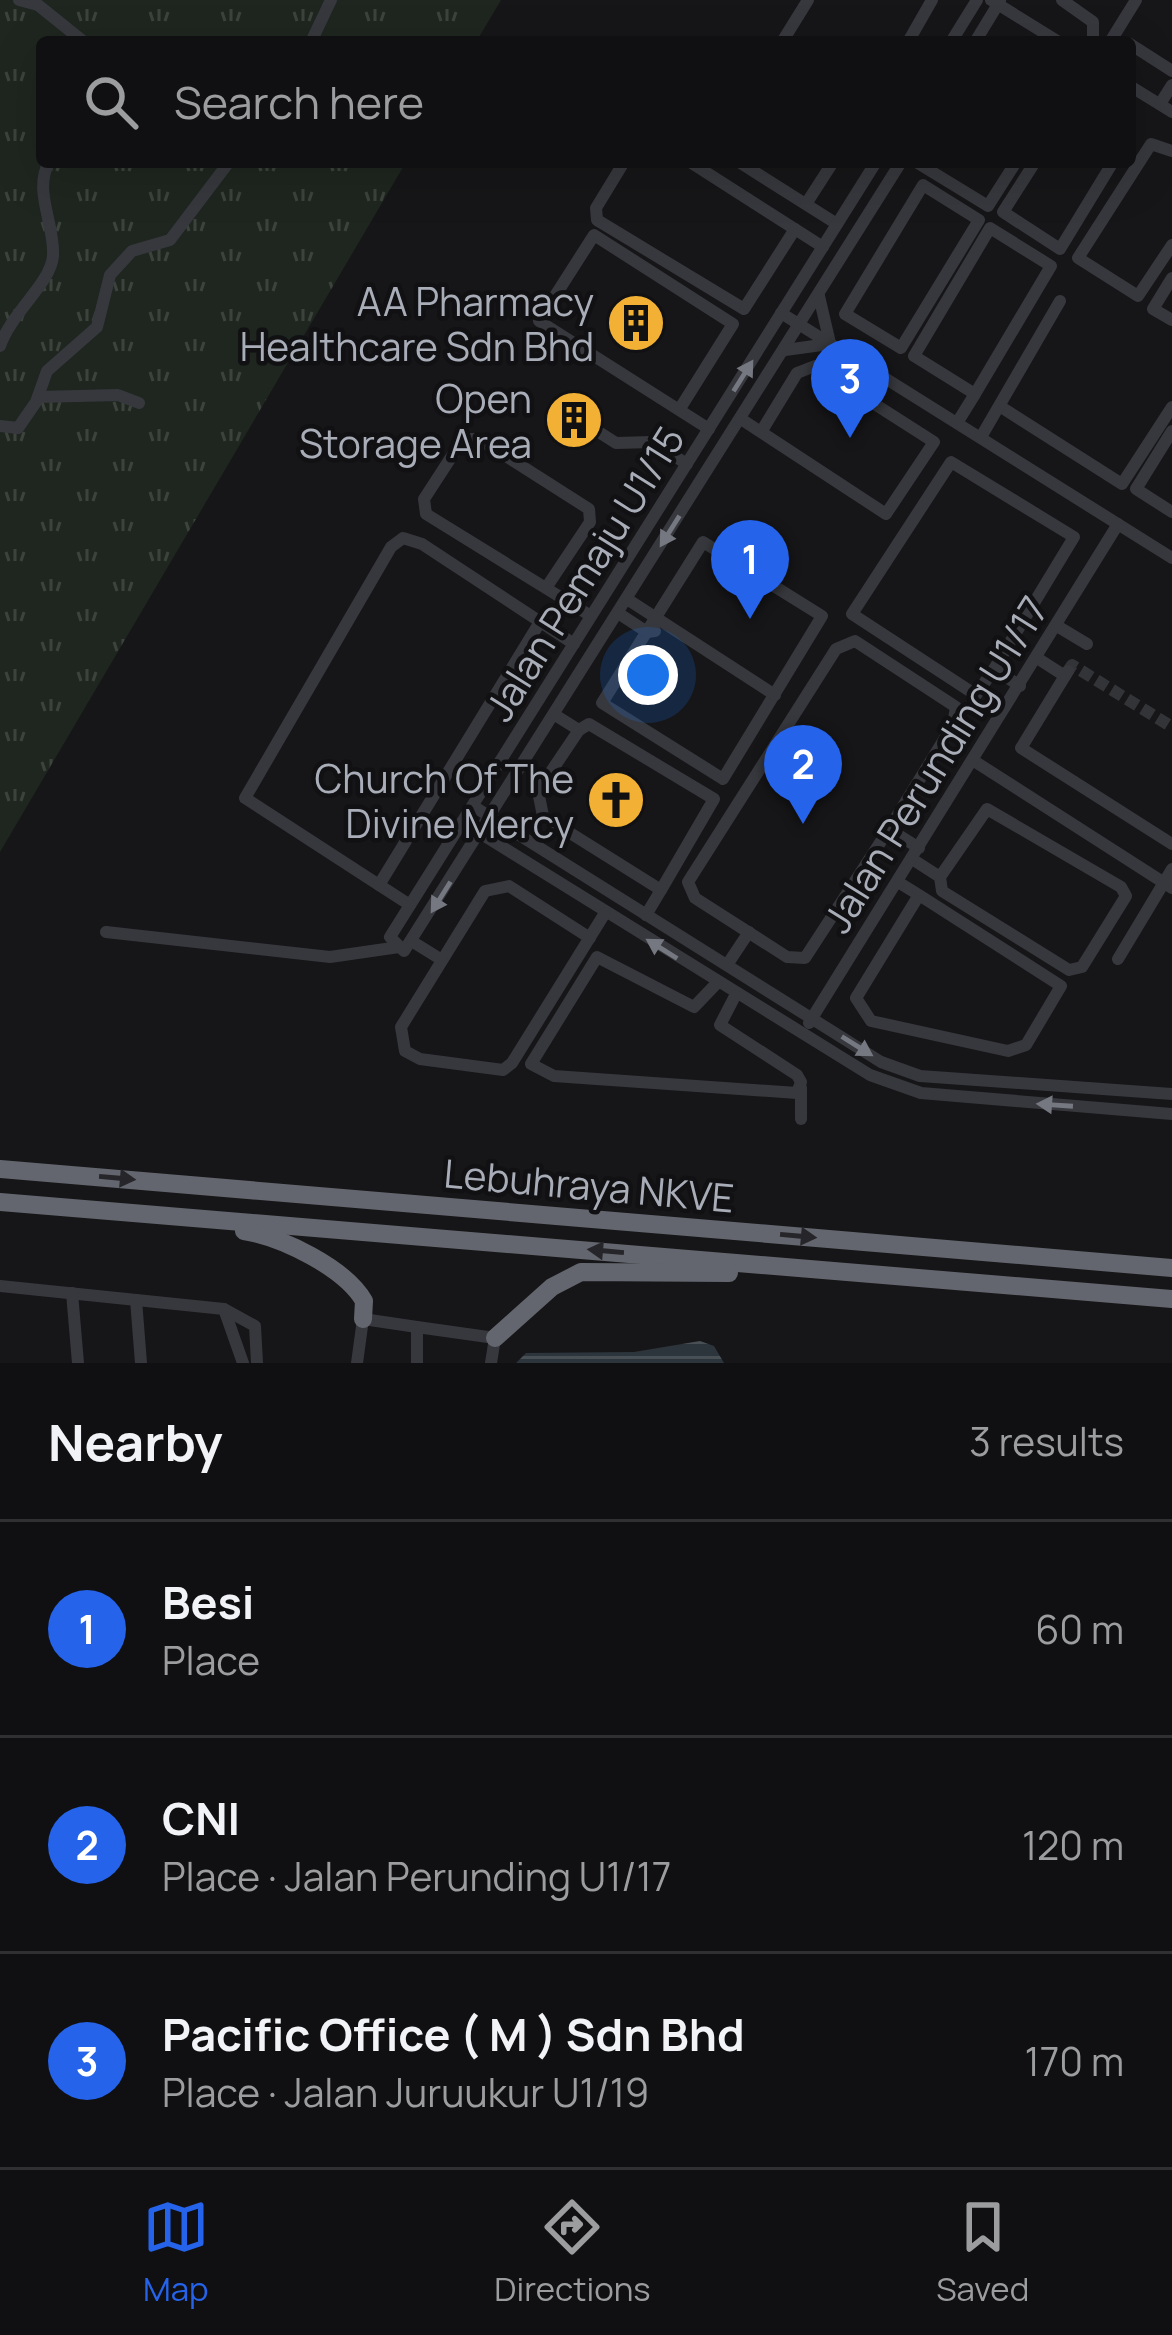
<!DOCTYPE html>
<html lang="en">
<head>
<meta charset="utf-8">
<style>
  body { margin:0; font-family:Manrope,sans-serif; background:#1e1e20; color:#f1f3f6 }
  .you { position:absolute; left:648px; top:675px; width:42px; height:42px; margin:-30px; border:9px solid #fff; border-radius:50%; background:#1a73e8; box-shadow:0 0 0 18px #1a73e833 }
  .badge { display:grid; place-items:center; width:78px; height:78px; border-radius:50%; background:#2563eb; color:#fff; font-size:39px; font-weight:700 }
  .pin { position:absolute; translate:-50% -99px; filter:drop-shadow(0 3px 6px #0008) }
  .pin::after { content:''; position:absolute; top:63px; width:42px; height:36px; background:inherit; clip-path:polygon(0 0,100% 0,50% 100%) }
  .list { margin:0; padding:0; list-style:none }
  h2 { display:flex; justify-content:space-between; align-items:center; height:156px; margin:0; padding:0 48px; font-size:51px }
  h2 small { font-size:39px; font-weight:400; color:#9c9d9f }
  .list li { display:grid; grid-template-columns:78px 1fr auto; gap:36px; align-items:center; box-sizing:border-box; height:216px; padding:0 48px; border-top:3px solid #303032 }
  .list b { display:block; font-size:45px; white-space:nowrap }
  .list p { margin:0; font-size:39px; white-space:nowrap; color:#9c9d9f }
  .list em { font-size:39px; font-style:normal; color:#9c9d9f }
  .icon { flex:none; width:66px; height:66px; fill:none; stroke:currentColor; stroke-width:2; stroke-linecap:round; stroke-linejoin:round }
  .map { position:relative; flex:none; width:1172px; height:1363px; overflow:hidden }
  .search { position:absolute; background:#101012; box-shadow:0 12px 48px #0002; left:36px; right:36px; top:36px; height:132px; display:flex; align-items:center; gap:30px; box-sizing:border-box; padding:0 42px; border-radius:12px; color:#9c9d9f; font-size:45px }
  .sheet { height:804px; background:#101012 }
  nav { display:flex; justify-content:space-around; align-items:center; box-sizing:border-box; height:168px; border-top:3px solid #303032; background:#101012; font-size:33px; color:#9c9d9f }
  nav a { display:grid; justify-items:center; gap:6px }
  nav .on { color:#2563eb }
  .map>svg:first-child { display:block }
  .grass { fill:url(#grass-tufts) }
  .water { fill:url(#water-rules) }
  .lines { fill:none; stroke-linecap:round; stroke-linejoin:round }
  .minor-tunnel { stroke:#333438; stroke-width:12; stroke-dasharray:12 6; stroke-linecap:butt }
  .minor { stroke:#37383d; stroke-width:12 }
  .highway { stroke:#63666e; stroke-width:18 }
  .oneway { fill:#757881 }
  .oneway2 { fill:#26262a }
  .labels { text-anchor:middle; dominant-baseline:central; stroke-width:9; stroke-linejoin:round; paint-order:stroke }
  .poi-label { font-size:39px; fill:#a8adb8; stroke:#111113; text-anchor:end }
  .street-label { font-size:39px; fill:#a8adb8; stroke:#111113 }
</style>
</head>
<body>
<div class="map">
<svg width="1172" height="1363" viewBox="0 0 1172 1363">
  <defs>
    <pattern id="grass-tufts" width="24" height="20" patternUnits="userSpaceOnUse" patternTransform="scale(3)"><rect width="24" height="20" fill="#1e261f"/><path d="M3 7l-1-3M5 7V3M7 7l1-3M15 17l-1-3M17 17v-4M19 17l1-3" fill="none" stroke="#3c433d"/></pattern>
    <pattern id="water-rules" width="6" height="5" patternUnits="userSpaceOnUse" patternTransform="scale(3)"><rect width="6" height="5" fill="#2c353c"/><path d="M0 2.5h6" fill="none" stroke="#485056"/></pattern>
  </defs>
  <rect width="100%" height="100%" fill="#161618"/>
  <!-- grass -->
  <polygon class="grass" points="0,0 501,0 476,42 42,42 42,162 406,162 0,852"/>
  <!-- water -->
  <polygon class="water" points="700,1341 714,1346 724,1363 516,1363 526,1353 634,1352"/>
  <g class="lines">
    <!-- minor-tunnel -->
    <polyline class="minor-tunnel" points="1068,671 1072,665 1172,727"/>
    <!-- minor -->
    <g class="minor">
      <polyline points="19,0 38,5 84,42"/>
      <polyline points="991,0 1059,42"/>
      <polyline points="1062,0 1093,22 1093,42"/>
      <polyline points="311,42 331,0"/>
      <polyline points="782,42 808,0"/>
      <polyline points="908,42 932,0"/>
      <polyline points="951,42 977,0"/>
      <polyline points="975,42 1000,1"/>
      <polyline points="1110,42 1136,0"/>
      <polyline points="1130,44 1172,71"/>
      <polyline points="1130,86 1172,112"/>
      <polyline points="1160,104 1172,85"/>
      <polyline points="1130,130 1130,135"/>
      <polyline points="1172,151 1151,144 1078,258 1138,296 1172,245"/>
      <polyline points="624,162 596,208 597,220 744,309 795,229"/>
      <polyline points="690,162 823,247"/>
      <polyline points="739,162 837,224"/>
      <polyline points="876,162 390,937 404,951 901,162"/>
      <polyline points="916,162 988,206 1016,162"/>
      <polyline points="1035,162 1003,212 1060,249 1113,162"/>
      <polygon points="923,185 979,220 901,348 845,314"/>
      <polyline points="806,204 833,162"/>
      <polyline points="1172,278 1153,309 1172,320"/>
      <polyline points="819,296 830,343"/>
      <polyline points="781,313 1172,558"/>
      <path d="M0,346C11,313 51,283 53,256C55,224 33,191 49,162"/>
      <polyline points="785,350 829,344"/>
      <polyline points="38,397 118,395 139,403"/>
      <polyline points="1001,407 1122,484 1172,407"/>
      <polyline points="679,410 733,324 594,235 539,321 709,429"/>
      <polyline points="569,413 616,443 652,442 687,464"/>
      <polyline points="741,419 886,514 934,442 815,366 797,373 761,432"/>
      <polyline points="957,423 975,394 914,356 990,228 1051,266 975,394"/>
      <polyline points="0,426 18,428 36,402 47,371 97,327 110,275 132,251 170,240 229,162"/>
      <polyline points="1172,431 1136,489 1172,512"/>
      <polyline points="981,437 1060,301"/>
      <polygon points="703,542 822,616 723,779 602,703"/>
      <path d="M546,588L590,522L589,509L479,439H463L424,499L426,514C481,548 536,582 591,616"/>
      <polyline points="627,599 775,695"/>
      <polyline points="618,613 647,632 655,631"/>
      <polyline points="540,622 379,885 245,798 391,547 403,538 422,544 574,644"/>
      <polyline points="1057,626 1087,644"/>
      <polyline points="1037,658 1065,676"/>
      <polyline points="994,669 1074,537 951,462 852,614 976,695 994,669 1020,686"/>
      <polyline points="1068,671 1021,748 1172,844"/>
      <polyline points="555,715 579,730 538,791 543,816 661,890 646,915"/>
      <polyline points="579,730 589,724 714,799 661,890"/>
      <polyline points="974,761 1172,888"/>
      <polyline points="473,806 881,1062 920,1076 1172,1094"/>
      <polyline points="462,822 870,1075 921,1093 1172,1114"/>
      <polyline points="889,829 805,958 787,957 695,898 688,882 836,649 855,641 956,707 953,725 889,829 919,848"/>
      <polyline points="912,859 940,877 942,891 1069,970 1082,967 1126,896 1121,887 987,809 940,877"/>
      <polyline points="898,882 919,895 1061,986 1026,1045 1008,1051 871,1021 856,998 919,895"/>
      <polyline points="379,885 410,905"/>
      <polyline points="106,932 330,957 399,947"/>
      <polyline points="590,938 509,886 485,891 401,1027 405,1051 420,1059 503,1070 512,1063 605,913"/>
      <polyline points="413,942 442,960"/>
      <polyline points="1118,959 1172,869"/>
      <polyline points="727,965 749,932"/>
      <polyline points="716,984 694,1007 597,957 531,1064 554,1076 797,1093 801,1082 797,1075 720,1025 735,996"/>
      <polyline points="809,1023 1118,524"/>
      <polyline points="801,1119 801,1088"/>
      <polyline points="0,1286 224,1309 255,1326 257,1363"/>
      <polyline points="72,1293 78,1363"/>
      <polyline points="136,1300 141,1363"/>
      <polyline points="224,1309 243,1363"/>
      <polyline points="417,1327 495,1338 491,1363"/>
      <polyline points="357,1363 363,1319 417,1327 417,1363"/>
    </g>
    <!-- highway -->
    <g class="highway">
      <polyline points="0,1169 1172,1268"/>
      <polyline points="0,1202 1172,1299"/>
      <path d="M244,1231C282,1237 345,1268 364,1301L363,1319"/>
      <polyline points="495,1338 552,1287 581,1272 729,1273"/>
    </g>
  </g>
  <!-- one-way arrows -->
  <defs><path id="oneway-solid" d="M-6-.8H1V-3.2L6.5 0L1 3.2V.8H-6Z" transform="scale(3)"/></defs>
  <g class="oneway">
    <use href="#oneway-solid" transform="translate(743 376) rotate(-58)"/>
    <use href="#oneway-solid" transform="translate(670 531) rotate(122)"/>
    <use href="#oneway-solid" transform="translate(441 897) rotate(122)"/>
    <use href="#oneway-solid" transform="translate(662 949) rotate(-148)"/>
    <use href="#oneway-solid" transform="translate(857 1046) rotate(32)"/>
    <use href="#oneway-solid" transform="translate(1055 1105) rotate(-176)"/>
  </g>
  <g class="oneway2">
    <use href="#oneway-solid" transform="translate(117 1178) rotate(5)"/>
    <use href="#oneway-solid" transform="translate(798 1236) rotate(5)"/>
    <use href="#oneway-solid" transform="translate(606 1251) rotate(-175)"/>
  </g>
  <!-- icons -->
  <defs>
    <symbol id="building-disc" viewBox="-11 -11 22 22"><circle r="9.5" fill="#f2b134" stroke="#111113"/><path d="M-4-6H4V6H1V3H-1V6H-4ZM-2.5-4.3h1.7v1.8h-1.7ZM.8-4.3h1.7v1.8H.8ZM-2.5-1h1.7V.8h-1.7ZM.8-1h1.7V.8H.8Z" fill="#111"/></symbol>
    <symbol id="church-disc" viewBox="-11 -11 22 22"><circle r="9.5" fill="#f2b134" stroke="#111113"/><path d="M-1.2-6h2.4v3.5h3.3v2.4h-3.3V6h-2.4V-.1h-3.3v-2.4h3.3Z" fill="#111"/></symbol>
  </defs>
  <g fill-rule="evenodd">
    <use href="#building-disc" x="603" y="290" width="66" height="66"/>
    <use href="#building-disc" x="541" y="387" width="66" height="66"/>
    <use href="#church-disc" x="583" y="767" width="66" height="66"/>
  </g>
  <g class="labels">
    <!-- poi labels -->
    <g class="poi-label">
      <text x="594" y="301">AA Pharmacy<tspan x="594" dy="45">Healthcare Sdn Bhd</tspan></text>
      <text x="532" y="398">Open<tspan x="532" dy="45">Storage Area</tspan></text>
      <text x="574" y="778">Church Of The<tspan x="574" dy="45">Divine Mercy</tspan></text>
    </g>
    <!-- street labels -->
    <g class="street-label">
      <text transform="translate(584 573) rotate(-58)">Jalan Pemaju U1/15</text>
      <text transform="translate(935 764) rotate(-58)">Jalan Perunding U1/17</text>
      <text transform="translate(589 1185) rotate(5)">Lebuhraya NKVE</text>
    </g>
  </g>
</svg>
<div class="you"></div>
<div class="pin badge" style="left:750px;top:619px">1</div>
<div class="pin badge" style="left:803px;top:824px">2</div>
<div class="pin badge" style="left:850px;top:438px">3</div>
<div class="search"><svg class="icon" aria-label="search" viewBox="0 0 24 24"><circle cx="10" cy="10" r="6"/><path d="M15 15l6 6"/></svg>Search here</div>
</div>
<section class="sheet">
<h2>Nearby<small>3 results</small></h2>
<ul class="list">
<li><span class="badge">1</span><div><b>Besi</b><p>Place</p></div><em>60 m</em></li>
<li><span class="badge">2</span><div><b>CNI</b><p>Place · Jalan Perunding U1/17</p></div><em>120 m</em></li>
<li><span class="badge">3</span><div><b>Pacific Office ( M ) Sdn Bhd</b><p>Place · Jalan Juruukur U1/19</p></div><em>170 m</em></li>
</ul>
</section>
<nav>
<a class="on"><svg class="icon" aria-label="map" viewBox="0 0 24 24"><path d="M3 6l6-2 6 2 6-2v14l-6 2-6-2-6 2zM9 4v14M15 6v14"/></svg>Map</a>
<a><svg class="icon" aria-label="directions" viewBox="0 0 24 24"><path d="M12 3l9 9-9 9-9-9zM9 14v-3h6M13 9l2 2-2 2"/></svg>Directions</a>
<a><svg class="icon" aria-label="saved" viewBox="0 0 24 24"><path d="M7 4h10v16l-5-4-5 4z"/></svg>Saved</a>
</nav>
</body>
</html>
